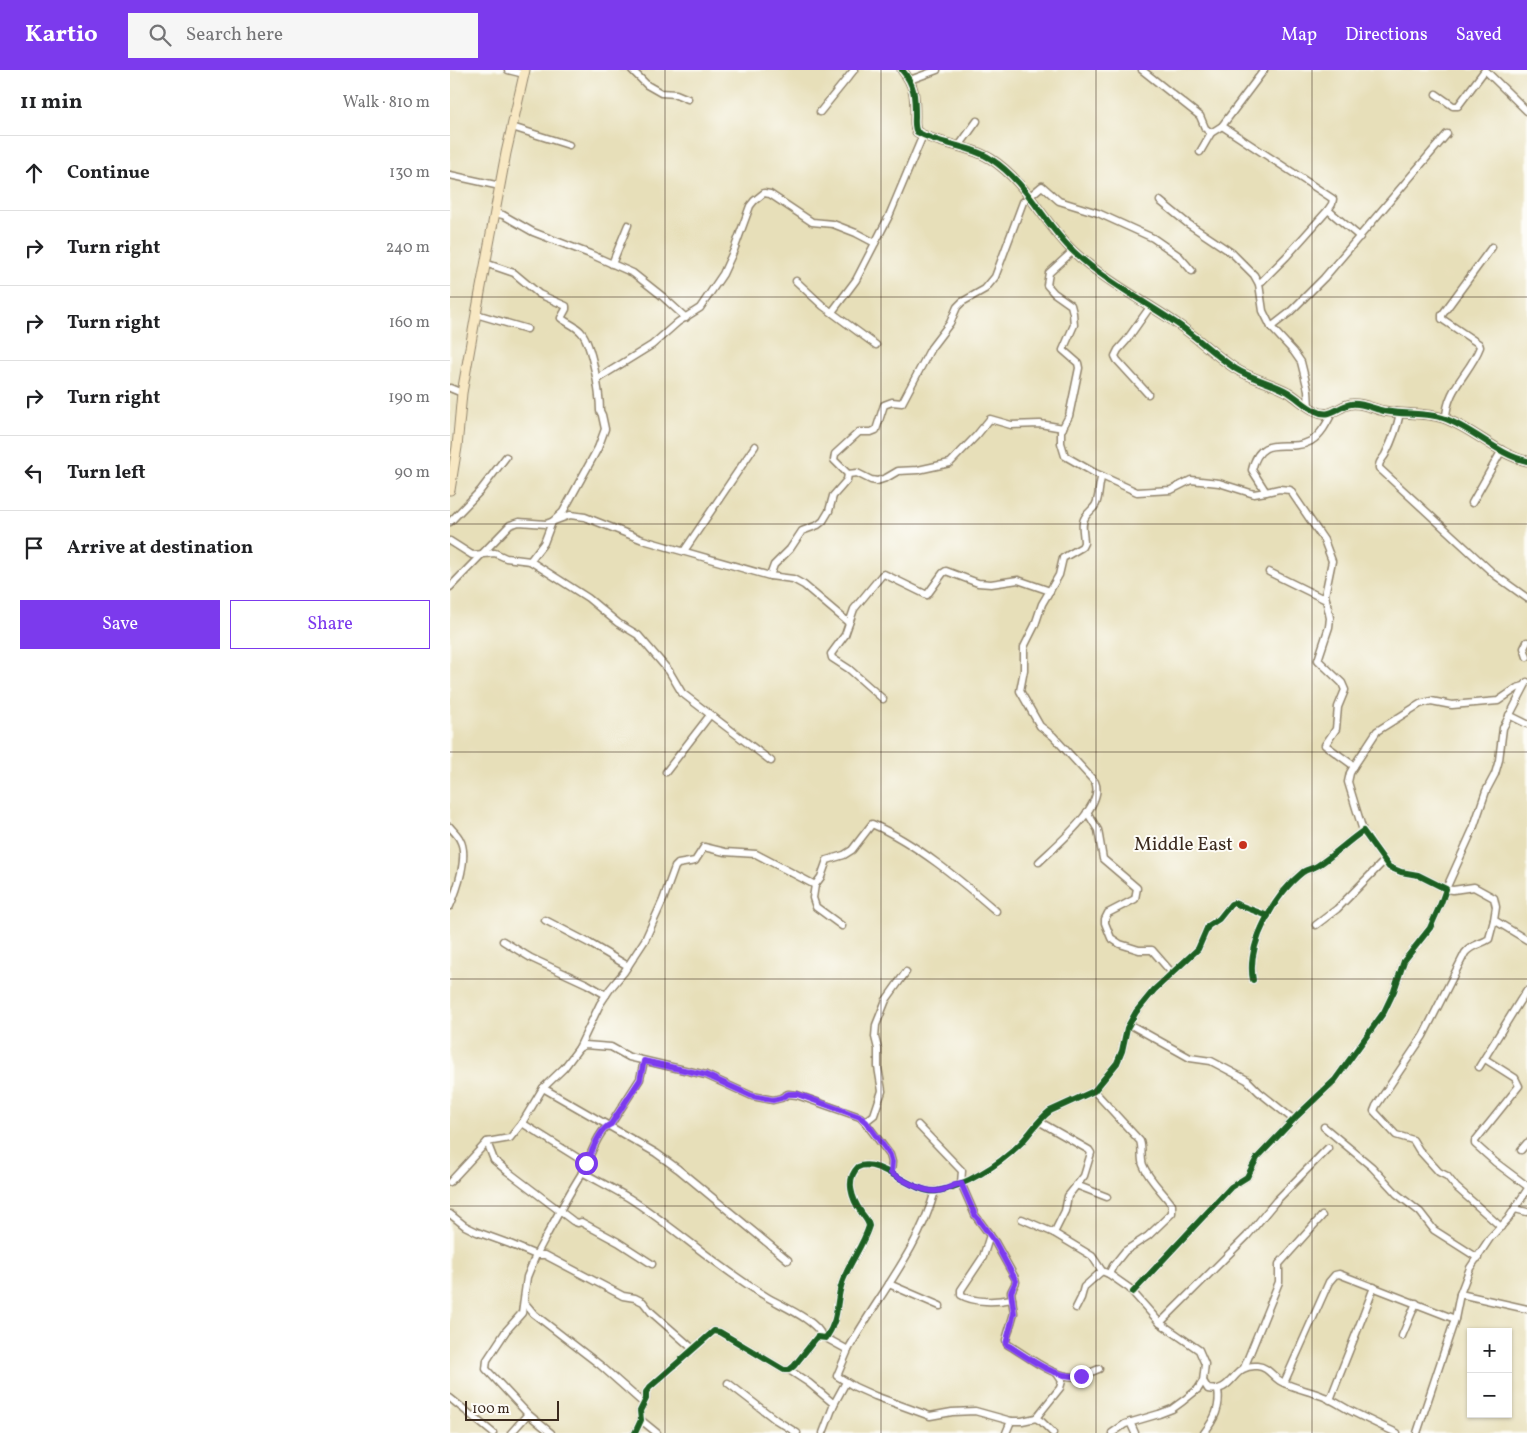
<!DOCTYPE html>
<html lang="en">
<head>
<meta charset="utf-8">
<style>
  body { margin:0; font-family:Vollkorn,serif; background:#f6f6f6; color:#202124 }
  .controls { position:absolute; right:15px; bottom:15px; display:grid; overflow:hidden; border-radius:0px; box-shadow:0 1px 4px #0004 }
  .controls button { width:45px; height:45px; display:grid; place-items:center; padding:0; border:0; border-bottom:1px solid #e0e0e0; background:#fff; color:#202124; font:25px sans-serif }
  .scale { position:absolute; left:15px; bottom:12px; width:94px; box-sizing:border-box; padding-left:5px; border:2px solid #3b2a1e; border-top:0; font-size:14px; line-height:18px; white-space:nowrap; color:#3b2a1e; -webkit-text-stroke:4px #fdfcf7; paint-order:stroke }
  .stop { position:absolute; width:15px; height:15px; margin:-11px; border:4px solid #7c3aed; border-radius:50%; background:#fff }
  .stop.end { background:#7c3aed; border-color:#fff; box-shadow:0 1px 5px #0008 }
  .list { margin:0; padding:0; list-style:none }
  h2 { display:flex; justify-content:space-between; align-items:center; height:65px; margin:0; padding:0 20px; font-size:21px }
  h2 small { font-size:16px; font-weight:400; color:#757577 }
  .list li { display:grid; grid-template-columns:32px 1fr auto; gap:15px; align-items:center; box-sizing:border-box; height:75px; padding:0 20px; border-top:1px solid #e0e0e0 }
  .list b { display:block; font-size:19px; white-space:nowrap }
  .list em { font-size:16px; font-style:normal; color:#757577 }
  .actions { display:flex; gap:10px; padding:15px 20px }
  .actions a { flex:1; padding:11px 0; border:1px solid #7c3aed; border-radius:0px; text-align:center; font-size:18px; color:#7c3aed }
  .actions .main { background:#7c3aed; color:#fff }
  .icon { flex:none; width:28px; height:28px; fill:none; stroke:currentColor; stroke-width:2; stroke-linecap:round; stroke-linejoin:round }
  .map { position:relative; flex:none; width:1077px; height:1363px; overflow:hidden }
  header { display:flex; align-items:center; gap:30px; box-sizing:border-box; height:70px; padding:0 25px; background:#7c3aed; color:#fff }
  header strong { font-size:24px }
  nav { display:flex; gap:28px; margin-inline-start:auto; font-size:18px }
  .search { width:350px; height:45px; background:#f6f6f6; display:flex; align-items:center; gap:12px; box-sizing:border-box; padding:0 18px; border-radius:0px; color:#757577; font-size:19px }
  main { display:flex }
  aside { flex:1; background:#fff }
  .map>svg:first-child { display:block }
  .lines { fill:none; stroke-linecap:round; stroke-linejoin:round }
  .street-casing { stroke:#91846c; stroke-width:9 }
  .secondary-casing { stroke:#91846c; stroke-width:11 }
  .street { stroke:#fff; stroke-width:6 }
  .secondary { stroke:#f8e8c3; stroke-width:9 }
  .cycleway-casing { stroke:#fdfcf7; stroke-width:9 }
  .cycleway { stroke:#1b5e20; stroke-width:6 }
  .route { stroke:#7c3aed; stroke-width:6 }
  .grid { fill:none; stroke:#3b2a1e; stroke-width:1; stroke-opacity:0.55 }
  .poi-dot { fill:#c8321e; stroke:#fdfcf7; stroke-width:2 }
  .labels { text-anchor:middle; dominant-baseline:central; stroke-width:4; stroke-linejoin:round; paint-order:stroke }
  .poi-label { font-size:19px; fill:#3b2a1e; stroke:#fdfcf7; text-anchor:end }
</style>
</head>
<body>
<header>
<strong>Kartio</strong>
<div class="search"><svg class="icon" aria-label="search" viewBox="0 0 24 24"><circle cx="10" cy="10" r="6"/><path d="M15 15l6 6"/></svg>Search here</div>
<nav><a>Map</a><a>Directions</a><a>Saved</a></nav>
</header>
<main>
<aside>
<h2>11 min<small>Walk · 810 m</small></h2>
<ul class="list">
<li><svg class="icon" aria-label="ahead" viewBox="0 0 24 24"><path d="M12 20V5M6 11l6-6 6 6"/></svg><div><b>Continue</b></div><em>130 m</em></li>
<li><svg class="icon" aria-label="right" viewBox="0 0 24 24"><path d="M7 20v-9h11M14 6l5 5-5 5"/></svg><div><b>Turn right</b></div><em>240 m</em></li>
<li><svg class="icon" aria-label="right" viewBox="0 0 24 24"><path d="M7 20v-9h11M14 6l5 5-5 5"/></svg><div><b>Turn right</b></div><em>160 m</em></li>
<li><svg class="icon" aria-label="right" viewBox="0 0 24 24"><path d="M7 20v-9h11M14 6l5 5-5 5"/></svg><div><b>Turn right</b></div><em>190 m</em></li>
<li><svg class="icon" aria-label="left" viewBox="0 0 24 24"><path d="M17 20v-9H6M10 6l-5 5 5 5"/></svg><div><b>Turn left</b></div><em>90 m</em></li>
<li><svg class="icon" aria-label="arrive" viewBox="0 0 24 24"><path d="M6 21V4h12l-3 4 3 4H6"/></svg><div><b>Arrive at destination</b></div></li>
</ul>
<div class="actions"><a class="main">Save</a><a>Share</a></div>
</aside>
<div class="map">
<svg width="1077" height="1363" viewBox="0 0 1077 1363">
  <rect width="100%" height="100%" fill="#fdfcf7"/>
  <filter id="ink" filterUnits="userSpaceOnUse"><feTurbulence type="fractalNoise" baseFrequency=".02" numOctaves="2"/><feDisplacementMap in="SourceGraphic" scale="10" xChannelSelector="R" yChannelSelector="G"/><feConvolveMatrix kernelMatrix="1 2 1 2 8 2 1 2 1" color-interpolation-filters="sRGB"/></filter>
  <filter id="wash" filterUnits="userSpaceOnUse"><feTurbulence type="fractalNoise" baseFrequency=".0096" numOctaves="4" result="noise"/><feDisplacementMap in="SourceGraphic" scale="20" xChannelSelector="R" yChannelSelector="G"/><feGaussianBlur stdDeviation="1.12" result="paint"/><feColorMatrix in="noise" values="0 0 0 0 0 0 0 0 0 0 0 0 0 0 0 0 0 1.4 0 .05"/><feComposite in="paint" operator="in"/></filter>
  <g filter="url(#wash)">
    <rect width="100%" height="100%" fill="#e7dfb9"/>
  </g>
  <g filter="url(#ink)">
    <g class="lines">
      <defs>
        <g id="street">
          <polyline points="58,0 74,4"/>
          <polyline points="182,0 197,15 211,23 226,24 238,29"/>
          <polyline points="692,0 750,46 755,58 761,63 750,82"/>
          <polyline points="1035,0 1077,41"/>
          <polyline points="460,10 487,0"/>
          <polyline points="986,24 1003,36 1008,36 1035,0"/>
          <polyline points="370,42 404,0"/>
          <polyline points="772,56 883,129 882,134 878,140 836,187 809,214"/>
          <polyline points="62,57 119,75"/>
          <polyline points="761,63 772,56 814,0"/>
          <polyline points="509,76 527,51"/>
          <polyline points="0,105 50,116"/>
          <polyline points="710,131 737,153 782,183 804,205 809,214 813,241 821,257 844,282 851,292 858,320 859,337"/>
          <polyline points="878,140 910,167"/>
          <polyline points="45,143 53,145 83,162 140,184 183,203 212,226 236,248"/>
          <polyline points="623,181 599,203 597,215 604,223 621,235 623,243 624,255 613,280 628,293 629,298 619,346 611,361 611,373 615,386 643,402 687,422 721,420 741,410 769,413 804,424 816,422"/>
          <path d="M35,193L64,203L89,224L116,236V239L111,248C117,253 126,256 131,262C142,274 150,324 150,341L152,345L155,359L148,378L113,442L102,452L94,473L80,491"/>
          <polyline points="162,194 178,155"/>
          <polyline points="346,211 373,236 426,275"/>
          <polyline points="382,242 406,210 439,146 473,65"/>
          <polyline points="26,244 77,259"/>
          <polyline points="821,257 839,243 874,208 997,64"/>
          <polyline points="147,309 202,275 228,252 250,238 273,204 284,180 300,136 304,131 314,123 320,124 362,152 383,154 406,163 425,173"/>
          <polyline points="0,318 12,323"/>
          <polyline points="698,324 667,290 665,286 668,280 676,271 700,237"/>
          <path d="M882,343C877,353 871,365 861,371C837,384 811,361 802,400L816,422L829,419L840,420L874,470L882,491L875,525L880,548L879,557L868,590L892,613L895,620L888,637L886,659L875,675L904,696L900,703L898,712L913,761"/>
          <path d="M950,343C947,358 942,371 935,385C932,390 928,392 929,398L1045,505L1077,528"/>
          <path d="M996,349C996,319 1020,303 1030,277L1029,274L992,249V245L1042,177"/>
          <polyline points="398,404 407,403 421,410 427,411 436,408 448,401 468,400 500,393 527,365 540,349 561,355 590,354 613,358"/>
          <polyline points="1022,433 1052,380"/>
          <polyline points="0,452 30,421 56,387"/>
          <polyline points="0,471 22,485 45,483 56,488 80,491 138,528 168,553 188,565 219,601 232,623 321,691"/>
          <polyline points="234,481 305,376"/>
          <polyline points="819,502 876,530"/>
          <polyline points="320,506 324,495 340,479 352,461 368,455 373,451 379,441 383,426 397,410 398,404 384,390 385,384 409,362 421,362 426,360 434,335 442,332 452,333 481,278 500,253 507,237 512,232 535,219 545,207 573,132 592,116 609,131 648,143 703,168 729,186 742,201"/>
          <polyline points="0,517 60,455 69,452 96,454 120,445 135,447 193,470 320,506 343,509 354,515 399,553"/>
          <polyline points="1077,572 1074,578 1077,587"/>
          <polyline points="1077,612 1053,658 1049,690 1045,704 1036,721 1023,759 996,819 1003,820 1024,817 1044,828 1046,837 1044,850 1077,870"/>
          <polyline points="433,629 399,599 382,588 381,584 395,565 404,539 432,505 434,504 477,525 493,503 496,501 528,513 541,514 568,510 600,521"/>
          <polyline points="1059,645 1077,654"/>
          <polyline points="904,696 927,661 970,634 981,631 1002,635 1048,631 1067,618 1074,616"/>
          <polyline points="216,702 260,645"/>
          <polyline points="637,742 648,760 653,789 687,818 685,829 658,843 655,849 655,853 661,868 670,874 689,880 702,880 722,903"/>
          <path d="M0,757C3,761 8,765 10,770C19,786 7,820 0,836"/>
          <path d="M589,792C604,777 656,736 645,712L603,666L590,656L570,621L574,600V577L585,555L592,534L609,505L613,488L632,477L634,473C634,464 630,453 636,446C639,441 644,439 646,434C650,425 648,415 652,406"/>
          <path d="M365,815L371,807L377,790L394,785L402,780L422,754C466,773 510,810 546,841"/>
          <polyline points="95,850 139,873 178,896"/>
          <path d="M1044,850L1039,869C1030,875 1022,874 1015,883L973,966L926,1036L924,1041L946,1065L963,1070L969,1080L989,1102L997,1106L1006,1117L1051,1157"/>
          <polyline points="866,855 887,839 934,791"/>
          <polyline points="53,871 81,888 137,914 156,925"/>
          <polyline points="679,954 740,988 761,991 797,1010 809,1022 844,1050"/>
          <polyline points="129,978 135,975 161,977 179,987 256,1005 302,1026 323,1030 331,1028 338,1024 347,1025 410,1047 415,1052 440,1085 442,1092 441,1103"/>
          <polyline points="1035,989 1065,1008 1069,1016 1025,1071 1025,1074 1045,1092 1077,1116"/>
          <path d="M194,991L190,1009L161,1054C148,1059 139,1091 132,1103C115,1130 101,1157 86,1185H95L173,1226L185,1228L193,1232L201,1242L242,1278"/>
          <polyline points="1029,997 1076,921"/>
          <polyline points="93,1018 206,1083 228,1099 338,1190"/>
          <path d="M644,1021L690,1071C693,1079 690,1087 693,1095C699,1110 713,1122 722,1135V1143L698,1166L675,1181L663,1196L659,1204"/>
          <polyline points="415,1052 424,1045 432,1021 428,997 428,979 425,967 426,955 436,930 456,902"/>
          <polyline points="590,1052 639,1080 641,1083 634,1106 618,1126 615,1141 604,1163 642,1186 652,1201 659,1204 679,1218 710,1253 749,1280 755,1294 753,1311 748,1319 733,1331 722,1339 709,1344 675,1354 662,1363"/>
          <polyline points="72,1053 136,1093"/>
          <path d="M468,1055L512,1101L511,1113L525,1145L545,1172L565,1208L566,1212L561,1222L564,1243L556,1270L557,1274C576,1285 608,1312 631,1306C637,1305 643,1301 649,1299"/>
          <polyline points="874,1057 922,1097 947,1124 970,1142 984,1160 1028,1188"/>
          <polyline points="37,1072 44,1090 57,1101 123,1151 128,1153 131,1152 168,1172 202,1194"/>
          <polyline points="1071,1080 1077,1073"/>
          <path d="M132,1102C148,1111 164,1119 179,1128C227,1159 268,1198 317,1227C332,1236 366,1250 372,1266"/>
          <polyline points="0,1112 37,1072 60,1068 72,1053 93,1018 114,998 129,978 150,934 160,919 174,902 195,870 213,830 225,797 228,794 245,791 254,777 275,782 306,784 365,815 363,828 366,837 392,856"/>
          <polyline points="626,1115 657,1127"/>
          <polyline points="1065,1139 1077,1142"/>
          <polyline points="0,1144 15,1156 27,1162 60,1174 86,1185 77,1207 72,1243 56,1261 37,1290 36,1299 78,1344 101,1363"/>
          <polyline points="572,1149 604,1163"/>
          <path d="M540,1165L533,1187L511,1220V1225C524,1233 547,1232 562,1229"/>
          <polyline points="439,1214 490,1236"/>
          <path d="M683,1222L781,1117L797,1107L807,1088L847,1046L885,1010L934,942L944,921L954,891L980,858L991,833L996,819L968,805L951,802L939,797L913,761C897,772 883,786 867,796C862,799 857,799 853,802C825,824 796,875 803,910"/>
          <polyline points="1010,1224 1077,1239"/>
          <polyline points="74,1232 84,1244 150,1295 193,1333"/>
          <polyline points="626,1238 631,1228 634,1217 652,1201"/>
          <polyline points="710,1253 797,1166 826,1131 878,1078"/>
          <polyline points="952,1266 966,1233"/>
          <polyline points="376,1268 398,1280 387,1306 405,1317 425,1326 480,1346 502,1342 525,1341 561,1351 572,1351 586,1348 592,1352 603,1363"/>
          <path d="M398,1280C427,1227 468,1181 485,1121"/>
          <polyline points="794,1298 829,1212 829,1194 872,1146"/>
          <polyline points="339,1300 359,1313 384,1334"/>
          <path d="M753,1311L758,1319C783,1324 782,1294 807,1296C819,1297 822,1307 832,1312C844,1318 859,1321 872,1326C881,1329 890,1335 899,1340C915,1348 931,1356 947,1363"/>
          <polyline points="278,1313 326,1350 347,1363"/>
          <polyline points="834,1313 879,1212 885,1205 889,1204 1005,1249"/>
          <polyline points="0,1328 43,1363"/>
          <path d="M880,1330C894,1293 910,1255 924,1217"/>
          <polyline points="586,1348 610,1318 612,1311 608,1305"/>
          <polyline points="191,1350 207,1363"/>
          <polyline points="680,1352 685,1363"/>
          <polyline points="61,1363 78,1344"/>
          <path d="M185,1363L191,1350L190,1341L196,1329V1322L200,1317L264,1261L270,1262L334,1300H339L344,1296L367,1267L376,1268C390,1247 385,1235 392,1213C399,1193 413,1176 419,1156C418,1150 414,1147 411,1142C402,1129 395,1110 408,1097C430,1087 464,1125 487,1121C514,1117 550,1094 569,1075C580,1064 588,1050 600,1041L644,1021L667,993L672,981L677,958L686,942L704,920L748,879L758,856L769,849L781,834L784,833L818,846"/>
          <polyline points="373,1363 384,1334 396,1312"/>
          <polyline points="556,1363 561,1351"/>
          <path d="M754,1363C764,1350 771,1337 768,1320"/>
          <polyline points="967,1363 1005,1249 1010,1224 1020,1198 1040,1168 1058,1149 1077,1120"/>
        </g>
        <g id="secondary">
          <path d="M452,0C465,15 465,27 465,46C465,52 464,57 467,62C490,75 519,75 541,89C577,112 594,154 624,182C655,211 694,231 729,255C749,269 766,286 786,299C802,309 822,313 838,322C848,328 856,337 866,341C881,349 888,336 901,334C911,332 924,339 934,341C954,345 974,342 993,348C1023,358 1048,385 1077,391"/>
          <polyline points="0,420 7,377 12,323 26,244 56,83 75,0"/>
        </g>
      </defs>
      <!-- street casing -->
      <use href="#street" class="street-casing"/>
      <!-- secondary casing -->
      <use href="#secondary" class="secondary-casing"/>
      <!-- street -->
      <use href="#street" class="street"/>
      <!-- secondary -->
      <use href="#secondary" class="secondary"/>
      <defs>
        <g id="cycleway">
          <path d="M452,0C465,15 465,27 465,46C465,52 464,57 467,62C490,75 519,75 541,89C577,112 594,154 624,182C655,211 694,231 729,255C749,269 766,286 786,299C802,309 822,313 838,322C848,328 856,337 866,341C881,349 888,336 901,334C911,332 924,339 934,341C954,345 974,342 993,348C1023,358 1048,385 1077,391"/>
          <path d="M683,1222L781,1117L797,1107L807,1088L847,1046L885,1010L934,942L944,921L954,891L980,858L991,833L996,819L968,805L951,802L939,797L913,761C897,772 883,786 867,796C862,799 857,799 853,802C825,824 796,875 803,910"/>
          <path d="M185,1363L191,1350L190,1341L196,1329V1322L200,1317L264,1261L270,1262L334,1300H339L344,1296L367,1267L376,1268C390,1247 385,1235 392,1213C399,1193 413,1176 419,1156C418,1150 414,1147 411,1142C402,1129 395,1110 408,1097C430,1087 464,1125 487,1121C514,1117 550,1094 569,1075C580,1064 588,1050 600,1041L644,1021L667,993L672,981L677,958L686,942L704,920L748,879L758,856L769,849L781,834L784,833L818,846"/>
        </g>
      </defs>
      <!-- cycleway casing -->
      <use href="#cycleway" class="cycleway-casing"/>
      <!-- cycleway -->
      <use href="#cycleway" class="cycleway"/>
    </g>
  </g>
  <g class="lines" filter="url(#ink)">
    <!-- route -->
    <path class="route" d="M136,1093C143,1081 148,1060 161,1054L190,1010L194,991L256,1005L302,1026L323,1030L331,1028L338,1024H347L410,1047L416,1052L440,1085L442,1092L441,1103C451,1109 472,1122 485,1121C494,1121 503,1115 511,1113L525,1145L545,1172L566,1211L561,1222L564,1243L556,1274C579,1288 604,1309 631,1306"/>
  </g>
  <!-- grid -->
  <path class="grid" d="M215,0V1363M431,0V1363M646,0V1363M862,0V1363M0,227H1077M0,454H1077M0,682H1077M0,909H1077M0,1136H1077"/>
  <!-- markers -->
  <circle class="poi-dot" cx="793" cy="775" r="5"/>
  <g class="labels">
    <!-- poi labels -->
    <g class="poi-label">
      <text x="783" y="775">Middle East</text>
    </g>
  </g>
</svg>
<div class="controls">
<button>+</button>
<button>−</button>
</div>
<div class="scale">100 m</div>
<div class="stop" style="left:136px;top:1093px"></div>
<div class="stop end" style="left:631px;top:1306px"></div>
</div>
</main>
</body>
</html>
